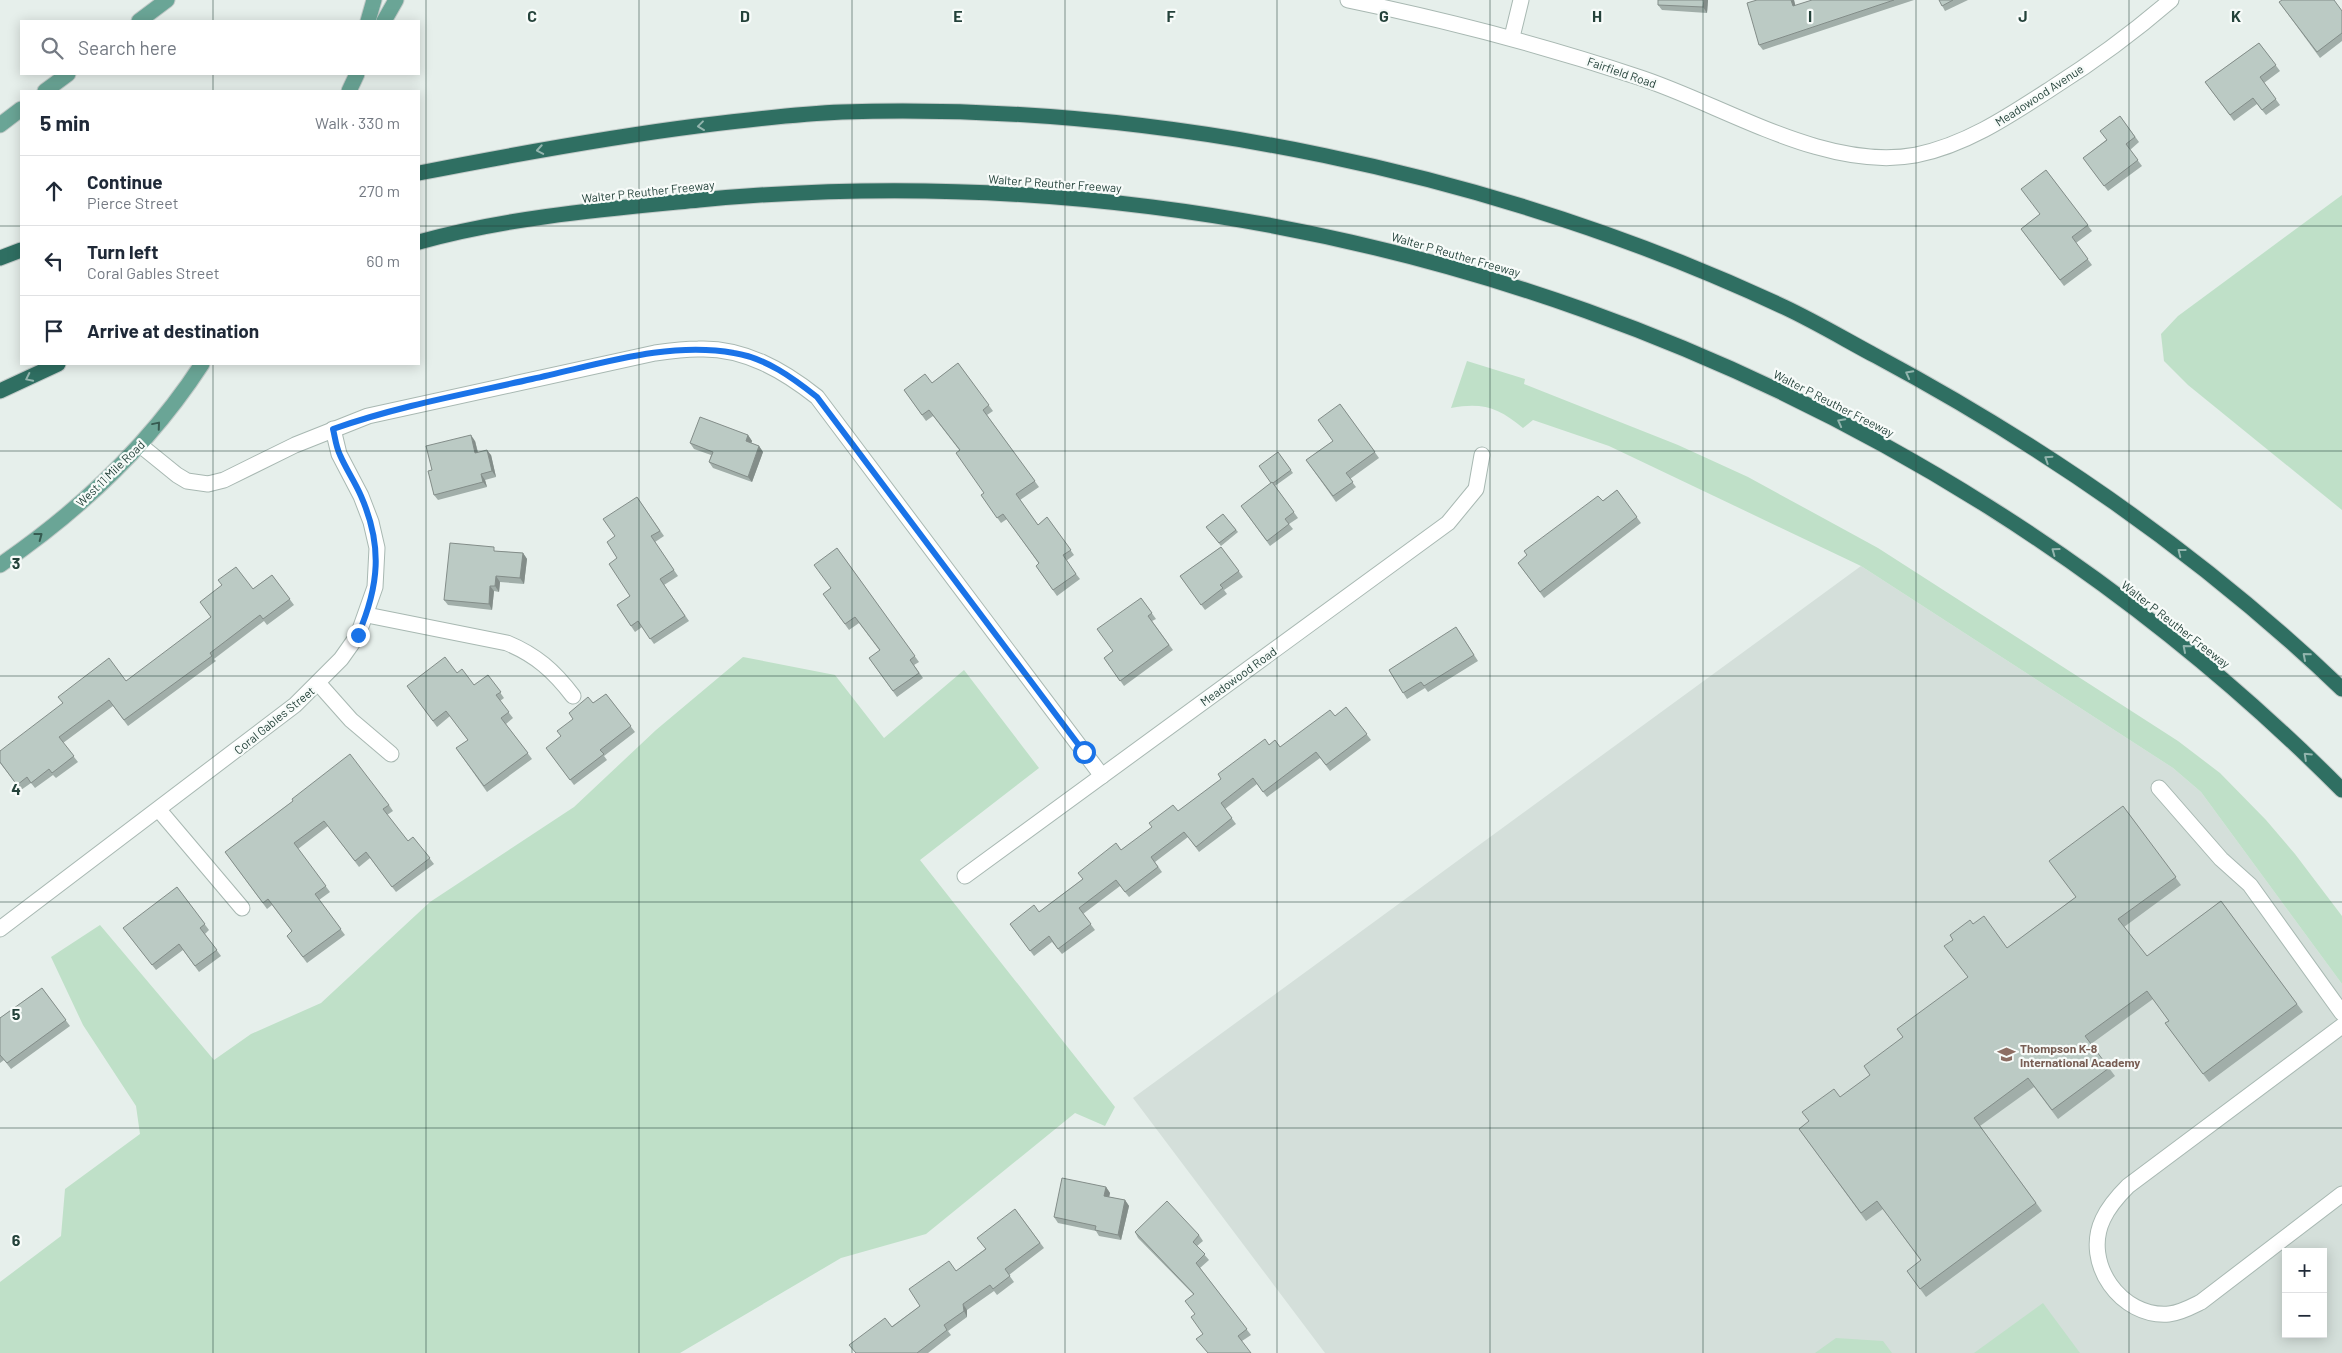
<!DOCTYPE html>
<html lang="en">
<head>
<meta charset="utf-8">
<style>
  body { margin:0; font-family:Barlow,sans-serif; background:#f6f6f7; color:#1f2937 }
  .controls { position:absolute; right:15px; bottom:15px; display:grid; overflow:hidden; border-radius:0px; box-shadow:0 2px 12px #0003 }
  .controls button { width:45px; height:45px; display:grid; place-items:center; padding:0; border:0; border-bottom:1px solid #e0e1e3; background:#fff; color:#1f2937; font:25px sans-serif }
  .stop { position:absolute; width:15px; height:15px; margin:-11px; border:4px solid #1a73e8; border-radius:50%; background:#fff }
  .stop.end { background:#1a73e8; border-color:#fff; box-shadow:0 1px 5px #0008 }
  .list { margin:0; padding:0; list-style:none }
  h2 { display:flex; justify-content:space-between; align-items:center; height:65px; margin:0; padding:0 20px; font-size:21px }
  h2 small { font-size:16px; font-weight:400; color:#747a83 }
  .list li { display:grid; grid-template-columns:32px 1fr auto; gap:15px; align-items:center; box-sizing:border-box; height:70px; padding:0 20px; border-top:1px solid #e0e1e3 }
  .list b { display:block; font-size:19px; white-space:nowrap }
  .list p { margin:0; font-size:16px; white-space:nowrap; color:#747a83 }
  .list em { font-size:16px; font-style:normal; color:#747a83 }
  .icon { flex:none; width:28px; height:28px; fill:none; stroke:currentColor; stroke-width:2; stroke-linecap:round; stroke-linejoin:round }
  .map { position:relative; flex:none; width:2342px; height:1353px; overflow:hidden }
  .search { position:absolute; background:#fff; box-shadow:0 2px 12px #0003; left:20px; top:20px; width:400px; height:55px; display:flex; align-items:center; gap:12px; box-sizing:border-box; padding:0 18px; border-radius:0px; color:#747a83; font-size:19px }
  .panel { position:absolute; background:#fff; box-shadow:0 2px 12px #0003; left:20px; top:90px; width:400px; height:275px; border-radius:0px }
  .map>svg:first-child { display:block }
  .built { fill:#d4dfda; fill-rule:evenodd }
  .green { fill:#bfe0c8 }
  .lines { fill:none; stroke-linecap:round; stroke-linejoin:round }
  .minor-casing { stroke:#a8b8b2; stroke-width:17 }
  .major-casing { stroke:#c2cac8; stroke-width:17 }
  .highway-casing { stroke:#c2cac8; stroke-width:17 }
  .minor { stroke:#fff; stroke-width:15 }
  .major { stroke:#6aa596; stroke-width:15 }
  .highway { stroke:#2f6f62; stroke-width:15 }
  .wall { fill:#a1aea9 }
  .shaded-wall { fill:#838d89 }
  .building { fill:#bbcac4; stroke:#838d89 }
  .oneway { stroke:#93b5ae }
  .oneway2 { stroke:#365b51 }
  .route { stroke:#1a73e8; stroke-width:6 }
  .grid { fill:none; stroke:#24423a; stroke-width:1; stroke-opacity:0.55 }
  .labels { text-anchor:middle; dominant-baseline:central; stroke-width:4.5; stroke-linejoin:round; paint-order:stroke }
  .street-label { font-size:12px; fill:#24423a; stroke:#f7fbf9 }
  .education-label { font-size:12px; font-weight:bold; fill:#785e54; stroke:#f7fbf9; text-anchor:start }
  .grid-label { font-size:16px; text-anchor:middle; font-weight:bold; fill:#24423a; stroke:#f7fbf9; stroke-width:4.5; stroke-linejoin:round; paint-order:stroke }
</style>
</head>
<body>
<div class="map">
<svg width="2342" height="1353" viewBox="0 0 2342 1353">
  <rect width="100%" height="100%" fill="#e6efeb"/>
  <!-- built -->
  <path class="built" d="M1861,566L2173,768L2201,792L2342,984V1353H1325L1133,1098ZM2286,1252H2323V1334H2286Z"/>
  <!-- green -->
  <g class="green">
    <polygon points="2342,195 2342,510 2188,385 2164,361 2161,334 2178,316"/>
    <path d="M1467,361L1525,379L1524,384L1678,445L1748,477L1878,548L2178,741L2220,773L2266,820L2295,854L2342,916V984L2201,792L2173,768L1861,566L1609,446L1533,420L1523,428C1499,408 1483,402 1451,408Z"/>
    <polygon points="743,657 835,675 884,738 964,670 1039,768 920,860 1115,1107 1105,1126 1075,1113 926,1234 841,1258 680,1353 0,1353 0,1282 61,1236 65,1189 140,1134 136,1106 83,1025 51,957 100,925 214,1060 251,1034 321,1003 430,902 574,807 656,730"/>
    <polygon points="2043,1303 2080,1353 1974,1353"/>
    <polygon points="1836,1338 1883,1341 1892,1353 1815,1353"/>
  </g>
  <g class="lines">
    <defs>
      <g id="minor">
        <path d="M1348,0C1446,20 1542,45 1638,77C1722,104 1825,172 1916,155C1966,145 2009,116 2052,88C2093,62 2134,32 2171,0"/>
        <polyline points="1512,37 1521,0"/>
        <path d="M140,445L177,475L187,481L208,484L224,480L295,445L368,416L655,353C669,351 684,349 698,349C743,347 783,370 817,397L1102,776"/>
        <path d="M367,615L507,643C536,655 554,671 573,696"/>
        <polyline points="319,684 351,720 391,754"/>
        <polyline points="2159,788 2221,859 2250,885 2342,1013"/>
        <polyline points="159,810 242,908"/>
        <polyline points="965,876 1448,523 1476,489 1482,455"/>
        <polyline points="0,929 295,705 341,659 358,635 375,587 377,548 371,522 361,496 339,454 333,429"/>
        <path d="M2342,1026L2128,1186C2118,1196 2109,1206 2103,1219C2082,1263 2121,1318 2169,1314C2180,1313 2191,1307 2201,1302L2342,1194"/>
      </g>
      <g id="major">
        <polyline points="139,21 167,0"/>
        <polyline points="368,21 374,0"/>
        <polyline points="384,21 396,0"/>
        <polyline points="45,91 68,74"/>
        <polyline points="349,91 357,74"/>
        <polyline points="0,125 21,109"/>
        <path d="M0,565C79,511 150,444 202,364"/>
      </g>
      <g id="highway">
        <path d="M419,173C511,155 603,138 697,126C745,120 793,114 842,112C1158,102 1498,173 1784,307C1816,322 1846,340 1876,356C2044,446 2204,557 2342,689"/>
        <path d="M419,242C508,217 606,209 699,200C1306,142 1911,357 2342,790"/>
        <polyline points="0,258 21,250"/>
        <polyline points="0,391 58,364"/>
      </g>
    </defs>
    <!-- minor casing -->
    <use href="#minor" class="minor-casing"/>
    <!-- major casing -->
    <use href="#major" class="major-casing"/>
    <!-- highway casing -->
    <use href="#highway" class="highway-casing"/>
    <!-- minor -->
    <use href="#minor" class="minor"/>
    <!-- major -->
    <use href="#major" class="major"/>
    <!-- highway -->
    <use href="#highway" class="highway"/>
  </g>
  <!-- wall -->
  <g class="wall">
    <polygon points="1658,0 1708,0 1707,13 1662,10 1658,5"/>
    <polygon points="1757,0 1794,0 1795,6 1812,0 1914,0 1763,50 1759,45"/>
    <polygon points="1939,0 1968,0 1945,11"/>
    <polygon points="2279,2 2342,11 2342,41 2320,58"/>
    <polygon points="2259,43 2280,71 2264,83 2280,105 2266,115 2257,104 2234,121 2205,82"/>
    <polygon points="2120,116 2139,142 2130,150 2142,166 2108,191 2083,158 2106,140"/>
    <polygon points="2046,170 2092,231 2076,243 2092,265 2064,286 2021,229 2040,214"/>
    <polygon points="958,363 993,411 987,415 1039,487 1020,500 1038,525 1047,517 1074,555 1066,561 1080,579 1057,596 1036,566 1039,564 1007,519 1001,523 981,495 984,493 960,451 933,416 926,421 904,390 932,383"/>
    <polygon points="1340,404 1379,458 1350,479 1356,487 1336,502 1306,460 1333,441"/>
    <polygon points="748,435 752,441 751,443 759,446 763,452 752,482 713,468 709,462 711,455 694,449 690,443"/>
    <polygon points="475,441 478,452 491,455 496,477 485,480 487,487 438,500 434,495 432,470"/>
    <polygon points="1278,452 1293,473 1275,486 1298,518 1289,524 1293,529 1270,546 1241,506 1271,483"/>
    <polygon points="1617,490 1641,523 1544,598 1518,563"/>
    <polygon points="637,497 664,536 655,542 678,576 664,585 689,621 654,644 642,627 635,632 617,605 630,596 617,558 615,536"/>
    <polygon points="1223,514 1238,532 1221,546 1206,527"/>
    <polygon points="1221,547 1243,577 1224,590 1227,594 1205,610 1180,576"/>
    <polygon points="837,548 919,662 914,665 923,678 897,697 869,658 880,651 859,623 849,630 823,594 831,588"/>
    <polygon points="497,551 523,553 527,559 524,584 500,582 499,592 494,591 492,610 448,605 444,600"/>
    <polygon points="272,575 294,605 267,625 264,621 214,659 216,661 128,726 113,706 63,743 78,762 56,778 53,775 35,788 31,783 21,790 0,763 63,703 126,681"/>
    <polygon points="1141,598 1156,619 1152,621 1173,650 1124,686 1104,658 1113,651"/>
    <polygon points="1460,633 1478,661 1428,692 1425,688 1407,699 1389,670"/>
    <polygon points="457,673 474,685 488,675 504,698 500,701 513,718 506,724 532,759 487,792 456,748 468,740 450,716 437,727 407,686"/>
    <polygon points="606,694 635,732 604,756 607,760 574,785 550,753 561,737 593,703"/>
    <polygon points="1346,707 1371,740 1330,771 1320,758 1267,797 1257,784 1225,809 1236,824 1199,852 1188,837 1155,862 1162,872 1129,897 1120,886 1083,914 1095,930 1062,954 1052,942 1034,956 1010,924 1039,912 1121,850 1178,811 1269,745 1280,747 1335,716"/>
    <polygon points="293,801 389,805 393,811 387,815 408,841 413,837 434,864 396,892 370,858 359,867 328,826 298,849 330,892 319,900 345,935 307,963 287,936 292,931 272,905 267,909 225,852"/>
    <polygon points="2123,806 2181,885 2124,927 2147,956 2221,901 2303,1012 2209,1082 2165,1023 2169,1021 2153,999 2091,1044 2115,1076 2058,1119 2034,1087 1980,1126 2042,1211 1926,1297 1907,1271 1921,1261 1883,1209 1866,1221 1799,1129 1870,1075 1903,1037 1967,978 1973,924 2007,948 2076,897"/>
    <polygon points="177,887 209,930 205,934 221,956 199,972 183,950 156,970 127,933"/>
    <polygon points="42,988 70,1026 11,1069 4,1060 0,1063 0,1018"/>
    <polygon points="1106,1187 1110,1193 1109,1197 1125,1200 1129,1206 1121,1240 1099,1236 1096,1231 1058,1223 1054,1217"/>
    <polygon points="1015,1209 1044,1248 1009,1275 1014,1282 997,1295 994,1291 967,1310 967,1317 948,1331 951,1335 928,1353 855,1353 920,1306 956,1271 985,1249"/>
    <polygon points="1135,1232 1199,1235 1203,1241 1197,1246 1209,1260 1200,1268 1251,1335 1242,1341 1203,1334 1195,1314 1193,1294 1138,1238"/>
  </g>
  <!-- shaded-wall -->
  <g class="shaded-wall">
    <polygon points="1704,0 1708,0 1707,13 1703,7"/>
    <polygon points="1791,0 1794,0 1797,12 1793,6"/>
    <polygon points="471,435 475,441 479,458 475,453"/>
    <polygon points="748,435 752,441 750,447 746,441"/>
    <polygon points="759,446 763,452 752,482 748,477"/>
    <polygon points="487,450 491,455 496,477 492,471"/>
    <polygon points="481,474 485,480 487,487 483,482"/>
    <polygon points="523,553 527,559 524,584 520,578"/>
    <polygon points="496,576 500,582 499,592 495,586"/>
    <polygon points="490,586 494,591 492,610 489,604"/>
    <polygon points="1106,1187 1110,1193 1108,1202 1104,1196"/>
    <polygon points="1125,1200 1129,1206 1121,1240 1118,1235"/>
    <polygon points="963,1304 967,1310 967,1317 964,1311"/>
  </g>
  <!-- building -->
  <g class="building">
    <polygon points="1658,0 1704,0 1703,7 1658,5"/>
    <polygon points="1757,0 1791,0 1793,6 1812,0 1894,0 1759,45 1747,3"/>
    <polygon points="1939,0 1953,0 1942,6"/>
    <polygon points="2282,0 2334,0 2342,11 2342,33 2317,52 2279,2"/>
    <polygon points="2259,43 2276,65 2260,77 2276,99 2262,110 2253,98 2230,115 2205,82"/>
    <polygon points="2120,116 2135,137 2126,144 2138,160 2104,186 2083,158 2107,140 2100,131"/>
    <polygon points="2046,170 2088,225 2072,237 2088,259 2060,280 2021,229 2040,214 2021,189"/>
    <polygon points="958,363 989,405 983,410 1035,481 1016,494 1038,525 1047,517 1071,550 1063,555 1076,574 1053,590 1036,566 1039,563 1003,514 997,518 981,495 984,493 956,453 960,450 929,410 922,415 904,390 925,374 932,383"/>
    <polygon points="1340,404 1375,452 1346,473 1353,482 1333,496 1306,460 1333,441 1318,420"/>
    <polygon points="700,417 748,435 746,441 759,446 748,477 709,462 713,452 690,443"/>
    <polygon points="471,435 475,453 487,450 492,471 481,474 483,482 434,495 428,471 432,470 426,446"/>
    <polygon points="1278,452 1291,470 1273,483 1272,482 1271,483 1259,466"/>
    <polygon points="1272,482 1294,512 1285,519 1289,524 1267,541 1241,506"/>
    <polygon points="1617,490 1637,517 1540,592 1518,563 1527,555 1524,551 1598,496 1603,501"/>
    <polygon points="637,497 660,531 651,536 674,570 660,579 685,616 650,639 638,621 631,626 617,605 630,596 609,564 617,558 607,542 615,536 603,519"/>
    <polygon points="1223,514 1236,530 1219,543 1206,527"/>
    <polygon points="450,543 494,547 494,551 523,553 520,578 496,576 495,586 490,586 489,604 444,600"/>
    <polygon points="1221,547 1239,571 1220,585 1223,588 1201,605 1180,576"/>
    <polygon points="837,548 915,656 910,660 919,673 893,691 869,658 880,650 855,617 845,624 823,594 831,588 814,565"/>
    <polygon points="236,567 253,589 272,575 290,599 263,619 260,615 210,653 212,656 124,720 109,700 59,737 74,756 52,773 49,769 31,783 27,777 17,785 0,762 0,751 63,703 58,697 109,658 126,681 211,617 200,602 222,585 218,580"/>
    <polygon points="1141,598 1152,613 1148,616 1169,645 1120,681 1104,658 1113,651 1097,629"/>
    <polygon points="1456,627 1474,655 1424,686 1421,682 1403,693 1389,670"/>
    <polygon points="445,657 457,673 462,669 474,685 488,675 501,692 496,695 509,712 501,718 528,753 484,786 456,748 468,740 446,711 433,721 407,686"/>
    <polygon points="606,694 631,726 600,750 604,754 570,780 546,748 561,736 557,731 573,719 569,713 588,697 593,703"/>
    <polygon points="1346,707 1367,734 1326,765 1316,752 1263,792 1253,778 1221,803 1232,818 1196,847 1184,832 1151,857 1158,867 1125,892 1116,880 1079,908 1091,924 1058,949 1049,936 1030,951 1010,924 1034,905 1039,912 1083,879 1078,873 1116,843 1121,850 1152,827 1149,823 1173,805 1178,811 1221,779 1218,774 1265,739 1269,745 1275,740 1280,747 1330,710 1335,716"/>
    <polygon points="350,754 389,805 383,809 408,841 413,837 430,858 392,887 366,852 355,861 324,821 294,843 326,886 315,894 341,929 303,957 287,936 292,931 268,899 263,903 225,852 293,801 292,799"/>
    <polygon points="2123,806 2176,877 2118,919 2147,956 2221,901 2297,1004 2203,1074 2165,1023 2169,1021 2147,991 2085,1036 2109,1068 2052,1110 2028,1078 1974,1118 2036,1203 1920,1289 1907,1271 1921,1260 1877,1201 1861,1213 1799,1129 1809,1121 1802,1112 1834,1089 1840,1097 1870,1075 1864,1066 1903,1037 1897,1029 1968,977 1944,946 1953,940 1950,935 1970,920 1973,924 1984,916 2007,948 2076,897 2049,861"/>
    <polygon points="177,887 205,924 200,928 217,950 195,966 179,944 152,965 123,928"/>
    <polygon points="42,988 66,1020 7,1063 0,1055 0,1018"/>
    <polygon points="1062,1178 1106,1187 1104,1196 1125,1200 1118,1235 1095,1230 1096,1226 1054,1217"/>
    <polygon points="1167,1201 1199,1235 1193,1242 1205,1254 1196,1263 1247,1329 1238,1336 1251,1353 1208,1353 1196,1339 1203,1334 1191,1317 1195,1314 1185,1301 1194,1294 1135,1232"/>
    <polygon points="1015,1209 1040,1243 1005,1269 1010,1276 993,1289 990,1285 963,1304 964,1311 944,1325 947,1330 917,1353 856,1353 849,1345 885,1318 892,1327 920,1306 909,1289 949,1261 956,1271 986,1249 977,1238"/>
  </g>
  <!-- one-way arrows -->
  <defs><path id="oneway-chevron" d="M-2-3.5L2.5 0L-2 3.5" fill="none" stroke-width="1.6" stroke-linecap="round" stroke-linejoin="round" transform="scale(1.25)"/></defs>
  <g class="oneway">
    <use href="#oneway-chevron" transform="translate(701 126) rotate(173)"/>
    <use href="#oneway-chevron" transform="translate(540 150) rotate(170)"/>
    <use href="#oneway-chevron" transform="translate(1909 374) rotate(-152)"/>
    <use href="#oneway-chevron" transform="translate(29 378) rotate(154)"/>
    <use href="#oneway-chevron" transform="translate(1841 422) rotate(-152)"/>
    <use href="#oneway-chevron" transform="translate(2048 459) rotate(-147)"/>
    <use href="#oneway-chevron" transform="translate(2055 551) rotate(-144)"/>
    <use href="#oneway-chevron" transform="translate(2181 552) rotate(-142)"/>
    <use href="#oneway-chevron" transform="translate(2186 648) rotate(-139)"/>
    <use href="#oneway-chevron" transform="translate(2306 656) rotate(-139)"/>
    <use href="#oneway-chevron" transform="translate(2307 756) rotate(-137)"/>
  </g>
  <g class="oneway2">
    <use href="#oneway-chevron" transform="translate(157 425) rotate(-50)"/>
    <use href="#oneway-chevron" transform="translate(39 536) rotate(-37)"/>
  </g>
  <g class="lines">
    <!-- route -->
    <path class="route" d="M358,635C379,586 383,546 361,496C355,482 346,469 340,455C336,447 335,437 333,429C398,406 465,394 532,379C598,365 667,341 734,353C766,358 793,378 817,397L1084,752"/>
  </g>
  <!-- grid -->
  <path class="grid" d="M213,0V21M426,0V1353M639,0V1353M852,0V1353M1065,0V1353M1277,0V1353M1490,0V1353M1703,0V1353M1916,0V1353M2129,0V1353M213,74V91M0,226H21M419,226H2342M213,364V1353M0,451H2342M0,676H2342M0,902H2342M0,1128H2342"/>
  <!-- icons -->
  <defs>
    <symbol id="school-bare" viewBox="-9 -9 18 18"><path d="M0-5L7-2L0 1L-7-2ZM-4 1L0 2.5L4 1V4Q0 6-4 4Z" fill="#8d6e63" stroke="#f7fbf9" stroke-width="2.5" paint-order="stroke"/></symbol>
  </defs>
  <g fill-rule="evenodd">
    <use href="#school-bare" x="1994" y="1042" width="25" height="25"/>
  </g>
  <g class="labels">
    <!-- street labels -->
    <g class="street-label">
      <text transform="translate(1622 72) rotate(19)">Fairfield Road</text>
      <text transform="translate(2039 95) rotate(-33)">Meadowood Avenue</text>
      <text transform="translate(1055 183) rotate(4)">Walter P Reuther Freeway</text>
      <text transform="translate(648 191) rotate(-6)">Walter P Reuther Freeway</text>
      <text transform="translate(1456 254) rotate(16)">Walter P Reuther Freeway</text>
      <text transform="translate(1834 403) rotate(27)">Walter P Reuther Freeway</text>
      <text transform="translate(110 473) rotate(-44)">West 11 Mile Road</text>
      <text transform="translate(2176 624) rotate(38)">Walter P Reuther Freeway</text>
      <text transform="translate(1238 676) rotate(-36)">Meadowood Road</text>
      <text transform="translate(274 720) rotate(-39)">Coral Gables Street</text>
    </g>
    <!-- education labels -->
    <g class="education-label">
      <text x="2020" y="1048">Thompson K-8<tspan x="2020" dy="14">International Academy</tspan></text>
    </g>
  </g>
  <g class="grid-label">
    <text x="532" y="22">C</text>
    <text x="745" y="22">D</text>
    <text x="958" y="22">E</text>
    <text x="1171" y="22">F</text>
    <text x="1384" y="22">G</text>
    <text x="1597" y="22">H</text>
    <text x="1810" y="22">I</text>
    <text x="2023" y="22">J</text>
    <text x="2236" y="22">K</text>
    <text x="16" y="569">3</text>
    <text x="16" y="795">4</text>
    <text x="16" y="1020">5</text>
    <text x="16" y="1246">6</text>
  </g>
</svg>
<div class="controls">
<button>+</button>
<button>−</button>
</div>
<div class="stop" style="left:1084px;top:752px"></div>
<div class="stop end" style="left:358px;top:635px"></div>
<div class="search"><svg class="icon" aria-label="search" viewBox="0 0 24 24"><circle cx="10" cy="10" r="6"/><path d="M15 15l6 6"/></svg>Search here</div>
<section class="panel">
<h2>5 min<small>Walk · 330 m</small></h2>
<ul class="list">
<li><svg class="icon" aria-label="ahead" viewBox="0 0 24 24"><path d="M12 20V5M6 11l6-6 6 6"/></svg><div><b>Continue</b><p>Pierce Street</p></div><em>270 m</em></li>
<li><svg class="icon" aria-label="left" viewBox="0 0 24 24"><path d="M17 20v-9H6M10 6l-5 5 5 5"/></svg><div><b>Turn left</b><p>Coral Gables Street</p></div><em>60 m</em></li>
<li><svg class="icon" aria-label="arrive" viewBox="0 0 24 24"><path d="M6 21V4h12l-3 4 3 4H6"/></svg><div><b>Arrive at destination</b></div></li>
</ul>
</section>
</div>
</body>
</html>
